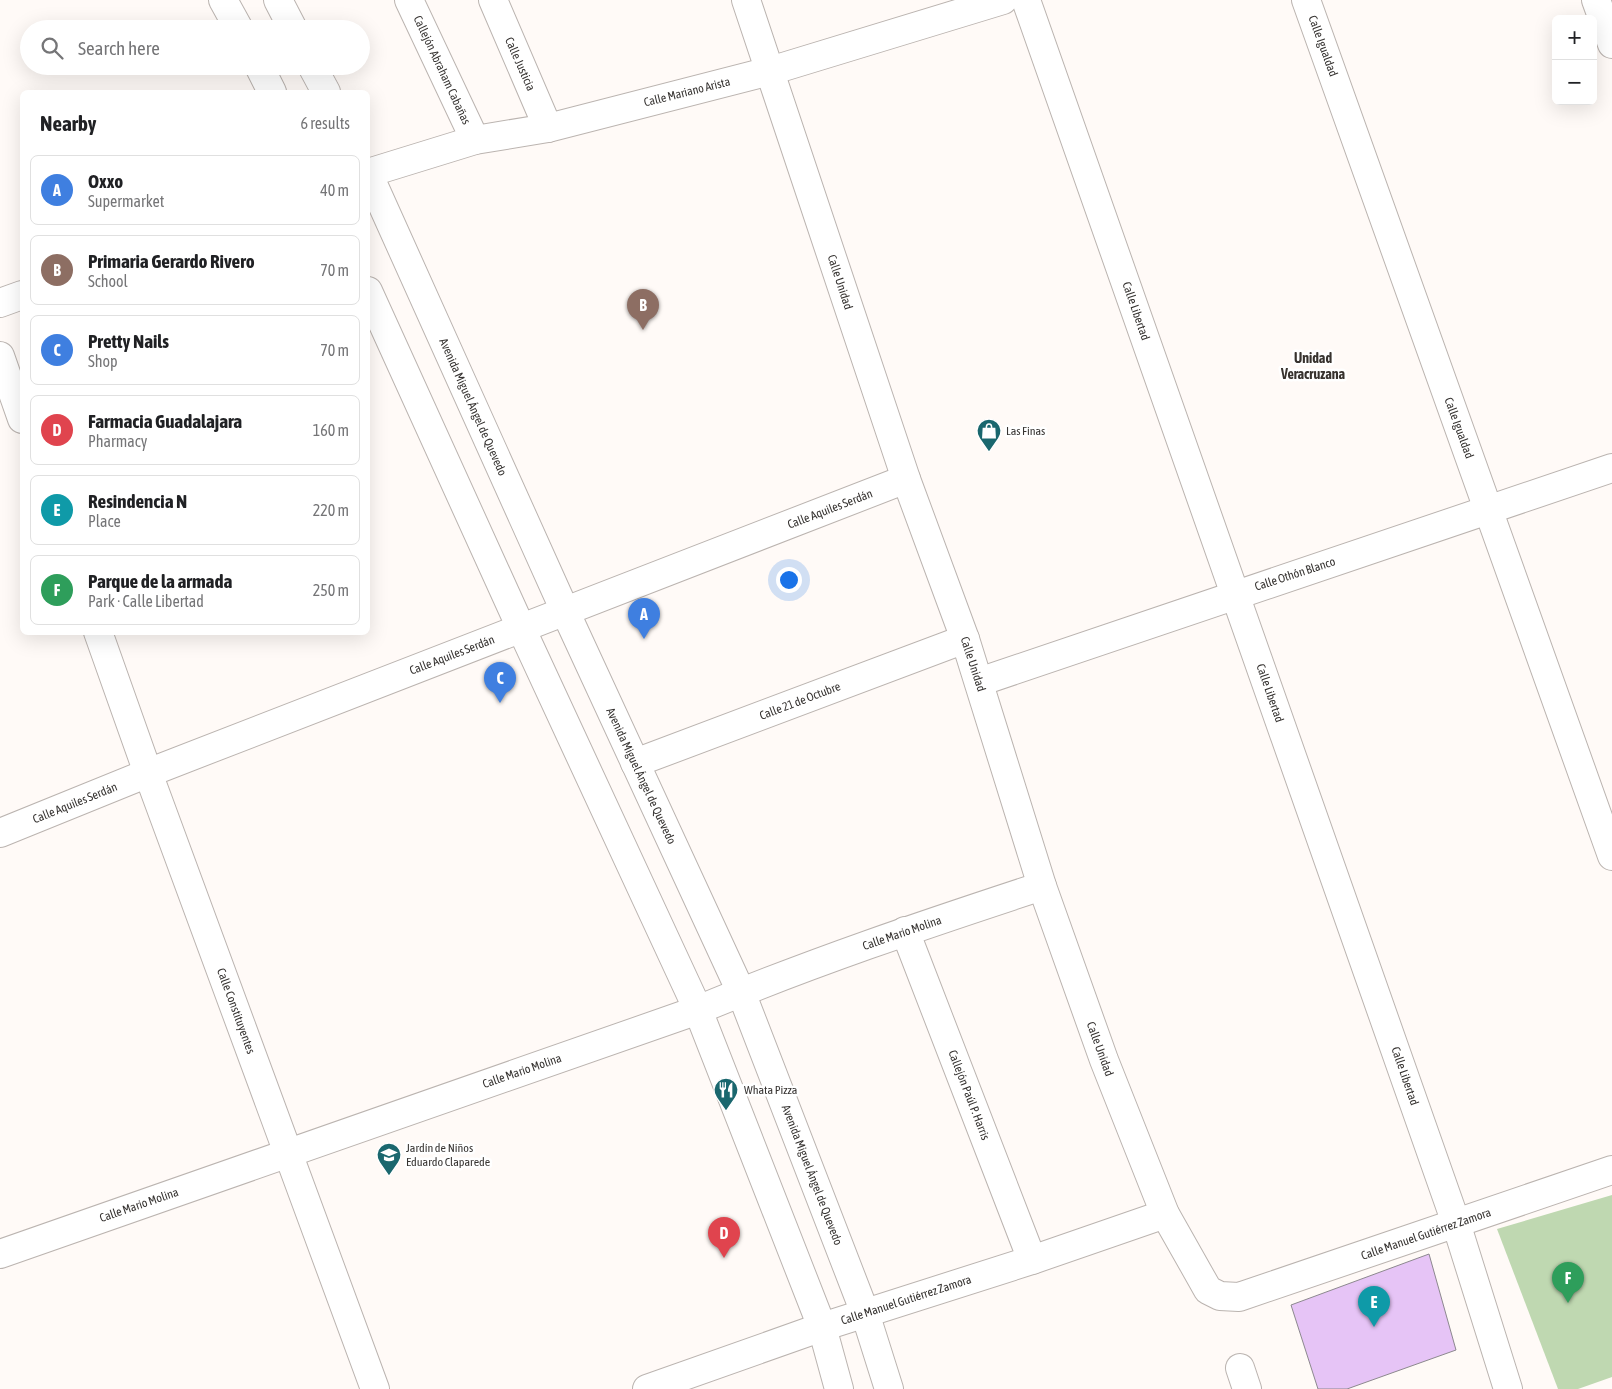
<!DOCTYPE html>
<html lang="en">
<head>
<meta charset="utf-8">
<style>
  body { margin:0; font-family:"Asap Condensed",sans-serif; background:#f6f6f6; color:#202124 }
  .controls { position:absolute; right:15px; top:15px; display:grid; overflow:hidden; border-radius:8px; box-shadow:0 5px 20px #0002 }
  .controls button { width:45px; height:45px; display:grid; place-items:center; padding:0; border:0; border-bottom:1px solid #e0e0e0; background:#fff; color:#202124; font:25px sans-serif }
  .you { position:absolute; left:788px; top:579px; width:18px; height:18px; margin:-12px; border:4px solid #fff; border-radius:50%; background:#1a73e8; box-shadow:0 0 0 8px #1a73e833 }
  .badge { display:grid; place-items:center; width:32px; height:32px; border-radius:50%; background:#d93025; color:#fff; font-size:16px; font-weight:700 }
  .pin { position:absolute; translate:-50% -41px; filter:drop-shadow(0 1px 2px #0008) }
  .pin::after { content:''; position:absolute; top:26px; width:18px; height:15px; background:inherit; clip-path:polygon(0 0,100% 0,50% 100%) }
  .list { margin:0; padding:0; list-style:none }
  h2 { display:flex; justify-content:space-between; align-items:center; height:65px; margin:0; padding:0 20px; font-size:21px }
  h2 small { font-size:16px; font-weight:400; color:#757577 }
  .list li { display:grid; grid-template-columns:32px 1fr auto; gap:15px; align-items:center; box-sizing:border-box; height:70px; margin:0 10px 10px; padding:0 10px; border:1px solid #e0e0e0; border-radius:8px }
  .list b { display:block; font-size:19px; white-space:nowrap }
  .list p { margin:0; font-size:16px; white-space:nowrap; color:#757577 }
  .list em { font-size:16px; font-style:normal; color:#757577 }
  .icon { flex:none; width:28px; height:28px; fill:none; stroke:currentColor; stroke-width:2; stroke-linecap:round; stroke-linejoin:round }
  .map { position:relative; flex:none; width:1612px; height:1389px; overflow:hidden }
  .search { position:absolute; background:#fff; box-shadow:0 5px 20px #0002; left:20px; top:20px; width:350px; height:55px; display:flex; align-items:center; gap:12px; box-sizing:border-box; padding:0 18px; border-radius:28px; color:#757577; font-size:19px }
  .panel { position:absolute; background:#fff; box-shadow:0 5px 20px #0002; left:20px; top:90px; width:350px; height:545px; border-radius:8px }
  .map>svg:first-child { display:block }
  .green { fill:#bfd8b1 }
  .building { fill:#e6c4f6; stroke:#8c888e }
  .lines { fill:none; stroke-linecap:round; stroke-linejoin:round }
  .street-casing { stroke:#bbb4b0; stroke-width:30 }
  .secondary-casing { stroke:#bbb4b0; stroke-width:30 }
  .street { stroke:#fff; stroke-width:28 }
  .secondary { stroke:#fff; stroke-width:28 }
  .labels { text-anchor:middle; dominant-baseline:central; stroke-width:5; stroke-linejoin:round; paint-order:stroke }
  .street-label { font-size:12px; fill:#373432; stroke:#fff }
  .poi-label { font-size:12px; fill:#373432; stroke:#fff; text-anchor:start }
  .neighbourhood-label { font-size:14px; font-weight:bold; fill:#37322e; stroke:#fff }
</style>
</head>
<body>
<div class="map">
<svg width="1612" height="1389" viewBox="0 0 1612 1389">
  <rect width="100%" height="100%" fill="#fffaf7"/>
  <!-- green -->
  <polygon class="green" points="1612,1195 1612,1377 1578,1389 1558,1389 1497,1229"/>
  <!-- building -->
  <polygon class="building" points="1429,1254 1456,1350 1347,1389 1318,1389 1291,1305"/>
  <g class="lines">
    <defs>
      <g id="street">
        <polyline points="409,0 475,140"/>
        <polyline points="493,0 548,128"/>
        <polyline points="746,0 906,479 965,639 1042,886 1104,1060 1165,1214 1208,1290 1220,1296 1239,1297 1612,1170"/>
        <polyline points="1026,0 1456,1223 1508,1389"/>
        <polyline points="1306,0 1612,856"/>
        <polyline points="1596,0 1612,44"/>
        <polyline points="0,356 22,419"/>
        <polyline points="98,632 148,773 375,1389"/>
        <polyline points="979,682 1612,468"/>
        <polyline points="635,763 965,639"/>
        <polyline points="0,833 148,773 906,479"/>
        <polyline points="905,931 1032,1260"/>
        <path d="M0,1254L698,1010C810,963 926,924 1042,886"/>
        <polyline points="1240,1368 1247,1389"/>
        <polyline points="647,1389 822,1327 1032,1260 1165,1214"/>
      </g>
      <g id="secondary">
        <polyline points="223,0 239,29"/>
        <polyline points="278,0 293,29"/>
        <polyline points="259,66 272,92"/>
        <polyline points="312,66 326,92"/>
        <polyline points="368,173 565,611 741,992 865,1313 889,1389"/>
        <polyline points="368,173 475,140 548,128 770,71 1003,0"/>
        <polyline points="368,291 521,628 698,1010 822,1327 839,1389"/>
        <polyline points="0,303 22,295"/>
      </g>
    </defs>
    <!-- street casing -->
    <use href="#street" class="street-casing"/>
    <!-- secondary casing -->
    <use href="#secondary" class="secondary-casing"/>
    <!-- street -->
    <use href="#street" class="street"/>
    <!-- secondary -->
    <use href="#secondary" class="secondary"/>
  </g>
  <!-- icons -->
  <defs>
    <symbol id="shop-pin" viewBox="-11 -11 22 30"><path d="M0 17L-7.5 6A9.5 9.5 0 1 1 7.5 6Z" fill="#1a676e" stroke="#fff"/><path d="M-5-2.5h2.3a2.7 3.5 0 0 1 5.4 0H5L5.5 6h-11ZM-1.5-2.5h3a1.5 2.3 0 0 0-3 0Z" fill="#fff"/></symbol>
    <symbol id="restaurant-pin" viewBox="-11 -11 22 30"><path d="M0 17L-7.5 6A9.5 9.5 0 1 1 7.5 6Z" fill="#1a676e" stroke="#fff"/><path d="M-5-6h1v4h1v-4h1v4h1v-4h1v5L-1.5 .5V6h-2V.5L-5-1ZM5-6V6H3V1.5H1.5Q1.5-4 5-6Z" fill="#fff"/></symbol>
    <symbol id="school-pin" viewBox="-11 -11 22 30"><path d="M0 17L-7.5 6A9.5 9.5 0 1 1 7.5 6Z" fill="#1a676e" stroke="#fff"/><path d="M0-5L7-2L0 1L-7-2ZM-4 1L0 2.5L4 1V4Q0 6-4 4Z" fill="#fff"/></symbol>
  </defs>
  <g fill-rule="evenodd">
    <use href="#shop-pin" x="975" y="417" width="28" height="38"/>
    <use href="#restaurant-pin" x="712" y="1076" width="28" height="38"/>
    <use href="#school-pin" x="375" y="1141" width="28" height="38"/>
  </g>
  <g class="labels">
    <!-- street labels -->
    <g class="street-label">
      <text transform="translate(1323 46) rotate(70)">Calle Igualdad</text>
      <text transform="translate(520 64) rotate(66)">Calle Justicia</text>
      <text transform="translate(442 70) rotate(65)">Callejón Abraham Cabañas</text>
      <text transform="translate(687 92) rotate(-14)">Calle Mariano Arista</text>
      <text transform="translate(840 282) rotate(72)">Calle Unidad</text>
      <text transform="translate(1136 311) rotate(71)">Calle Libertad</text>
      <text transform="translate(473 407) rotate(66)">Avenida Miguel Ángel de Quevedo</text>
      <text transform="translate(1459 428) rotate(70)">Calle Igualdad</text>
      <text transform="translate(830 509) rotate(-21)">Calle Aquiles Serdán</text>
      <text transform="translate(1295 574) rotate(-18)">Calle Othón Blanco</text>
      <text transform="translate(452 655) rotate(-21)">Calle Aquiles Serdán</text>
      <text transform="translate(973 664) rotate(72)">Calle Unidad</text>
      <text transform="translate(1270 693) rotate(71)">Calle Libertad</text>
      <text transform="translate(800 701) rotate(-21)">Calle 21 de Octubre</text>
      <text transform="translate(641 776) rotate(65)">Avenida Miguel Ángel de Quevedo</text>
      <text transform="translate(75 803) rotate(-22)">Calle Aquiles Serdán</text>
      <text transform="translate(902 933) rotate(-19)">Calle Mario Molina</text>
      <text transform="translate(236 1011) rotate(70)">Calle Constituyentes</text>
      <text transform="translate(1100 1049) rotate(70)">Calle Unidad</text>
      <text transform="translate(522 1071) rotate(-19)">Calle Mario Molina</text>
      <text transform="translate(1405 1076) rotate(71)">Calle Libertad</text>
      <text transform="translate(969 1095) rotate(69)">Callejón Paúl P. Harris</text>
      <text transform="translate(812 1175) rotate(69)">Avenida Miguel Ángel de Quevedo</text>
      <text transform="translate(139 1205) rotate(-19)">Calle Mario Molina</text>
      <text transform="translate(1426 1234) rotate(-19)">Calle Manuel Gutiérrez Zamora</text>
      <text transform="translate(906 1300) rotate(-18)">Calle Manuel Gutiérrez Zamora</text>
    </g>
    <!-- poi labels -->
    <g class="poi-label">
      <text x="1006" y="431">Las Finas</text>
      <text x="744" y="1090">Whata Pizza</text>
      <text x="406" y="1148">Jardín de Niños<tspan x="406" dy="14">Eduardo Claparede</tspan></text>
    </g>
    <!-- neighbourhood labels -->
    <g class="neighbourhood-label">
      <text x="1313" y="358">Unidad<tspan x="1313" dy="16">Veracruzana</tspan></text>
    </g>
  </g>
</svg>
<div class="controls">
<button>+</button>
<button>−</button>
</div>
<div class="you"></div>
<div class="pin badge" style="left:644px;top:639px;background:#3f7fe0">A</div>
<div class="pin badge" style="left:643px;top:330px;background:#8d6e63">B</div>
<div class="pin badge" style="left:500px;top:703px;background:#3f7fe0">C</div>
<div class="pin badge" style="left:724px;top:1258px;background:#e0444e">D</div>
<div class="pin badge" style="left:1374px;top:1327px;background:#0f9aa8">E</div>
<div class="pin badge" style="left:1568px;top:1303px;background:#2e9e5b">F</div>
<div class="search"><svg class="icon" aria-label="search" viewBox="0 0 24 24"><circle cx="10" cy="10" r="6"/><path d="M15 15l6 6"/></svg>Search here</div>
<section class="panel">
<h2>Nearby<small>6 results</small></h2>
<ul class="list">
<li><span class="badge" style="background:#3f7fe0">A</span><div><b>Oxxo</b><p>Supermarket</p></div><em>40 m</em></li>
<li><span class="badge" style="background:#8d6e63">B</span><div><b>Primaria Gerardo Rivero</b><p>School</p></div><em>70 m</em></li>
<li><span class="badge" style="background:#3f7fe0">C</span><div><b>Pretty Nails</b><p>Shop</p></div><em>70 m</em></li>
<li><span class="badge" style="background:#e0444e">D</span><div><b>Farmacia Guadalajara</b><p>Pharmacy</p></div><em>160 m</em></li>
<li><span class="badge" style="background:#0f9aa8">E</span><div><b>Resindencia N</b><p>Place</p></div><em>220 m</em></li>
<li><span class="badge" style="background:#2e9e5b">F</span><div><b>Parque de la armada</b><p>Park · Calle Libertad</p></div><em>250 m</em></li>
</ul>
</section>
</div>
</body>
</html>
